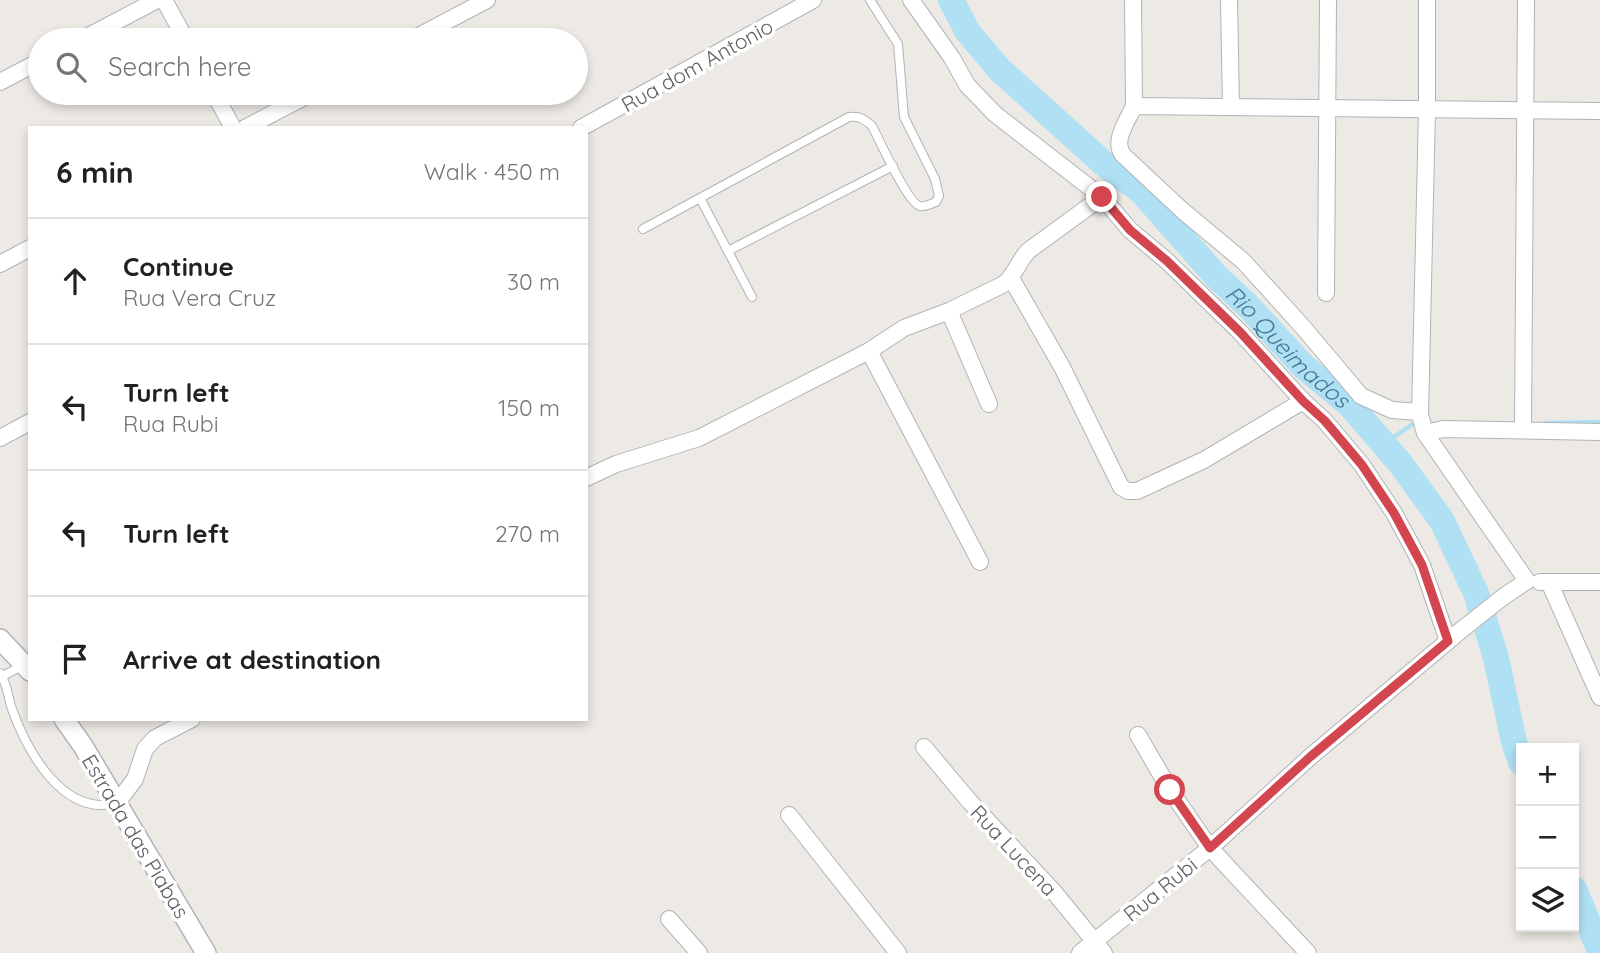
<!DOCTYPE html>
<html lang="en">
<head>
<meta charset="utf-8">
<style>
  body { margin:0; font-family:Quicksand,sans-serif; background:#f2f2f2; color:#202124 }
  .controls { position:absolute; right:21px; bottom:21px; display:grid; overflow:hidden; border-radius:0px; box-shadow:0 4px 10px #0003 }
  .controls button { width:63px; height:63px; display:grid; place-items:center; padding:0; border:0; border-bottom:2px solid #e0e0e0; background:#fff; color:#202124; font:35px sans-serif }
  .stop { position:absolute; width:21px; height:21px; margin:-16px; border:5px solid #d34650; border-radius:50%; background:#fff }
  .stop.end { background:#d34650; border-color:#fff; box-shadow:0 2px 7px #0008 }
  .list { margin:0; padding:0; list-style:none }
  h2 { display:flex; justify-content:space-between; align-items:center; height:91px; margin:0; padding:0 28px; font-size:30px }
  h2 small { font-size:23px; font-weight:400; color:#757577 }
  .list li { display:grid; grid-template-columns:46px 1fr auto; gap:21px; align-items:center; box-sizing:border-box; height:126px; padding:0 28px; border-top:2px solid #e0e0e0 }
  .list b { display:block; font-size:26px; white-space:nowrap }
  .list p { margin:0; font-size:23px; white-space:nowrap; color:#757577 }
  .list em { font-size:23px; font-style:normal; color:#757577 }
  .icon { flex:none; width:38px; height:38px; fill:none; stroke:currentColor; stroke-width:2; stroke-linecap:round; stroke-linejoin:round }
  .map { position:relative; flex:none; width:1600px; height:953px; overflow:hidden }
  .search { position:absolute; background:#fff; box-shadow:0 4px 10px #0003; left:28px; top:28px; width:560px; height:77px; display:flex; align-items:center; gap:18px; box-sizing:border-box; padding:0 24px; border-radius:38px; color:#757577; font-size:26px }
  .panel { position:absolute; background:#fff; box-shadow:0 4px 10px #0003; left:28px; top:126px; width:560px; height:595px; border-radius:0px }
  .map>svg:first-child { display:block }
  .lines { fill:none; stroke-linecap:round; stroke-linejoin:round }
  .stream { stroke:#afe0f4; stroke-width:4.5 }
  .river { stroke:#afe0f4; stroke-width:26 }
  .service-casing { stroke:#b0b3b6; stroke-width:10 }
  .minor-casing { stroke:#b0b3b6; stroke-width:18 }
  .tertiary-casing { stroke:#b0b3b6; stroke-width:22 }
  .service { stroke:#fff; stroke-width:8 }
  .minor { stroke:#fff; stroke-width:16 }
  .tertiary { stroke:#fff; stroke-width:19 }
  .route { stroke:#d34650; stroke-width:9 }
  .labels { text-anchor:middle; dominant-baseline:central; stroke-width:7; stroke-linejoin:round; paint-order:stroke }
  .street-label { font-size:21px; fill:#5d6164; stroke:#fff }
  .water-label { font-size:23px; font-style:italic; fill:#477893; stroke:#fff }
</style>
</head>
<body>
<div class="map">
<svg width="1600" height="953" viewBox="0 0 1600 953">
  <rect width="100%" height="100%" fill="#edeae5"/>
  <g class="lines">
    <!-- stream -->
    <g class="stream">
      <polyline points="1545,423 1600,422"/>
      <polyline points="1384,444 1417,421"/>
    </g>
    <!-- river -->
    <g class="river">
      <path id="s1" d="M951,0L967,31L999,69L1103,163L1141,191L1216,276L1248,306L1303,366L1350,405L1400,463L1442,521L1476,593L1496,658L1514,742L1521,762"/>
      <polyline points="1574,889 1600,951"/>
    </g>
    <defs>
      <g id="service">
        <polyline points="700,198 752,297"/>
        <path d="M643,229L849,117C860,116 864,119 872,126C879,139 908,204 920,206C925,207 931,204 936,202L939,196L935,179L904,117L898,44L870,0"/>
        <polyline points="728,251 893,166"/>
        <path d="M0,673C7,683 8,697 12,709C27,751 63,817 116,803"/>
        <polyline points="3,676 25,664"/>
      </g>
      <g id="minor">
        <polyline points="164,0 186,40"/>
        <polyline points="911,0 952,58 967,85 995,114 1102,197 1130,230 1167,261 1240,332 1303,401 1325,421 1362,465 1394,513 1422,565 1448,641"/>
        <polyline points="1133,0 1134,106"/>
        <polyline points="1229,0 1231,106"/>
        <polyline points="1427,0 1427,110 1420,415 1425,433 1527,581"/>
        <polyline points="81,40 157,0"/>
        <polyline points="411,40 487,0"/>
        <polyline points="0,82 40,61"/>
        <polyline points="214,93 233,128"/>
        <polyline points="245,128 312,93"/>
        <polyline points="581,128 813,0"/>
        <polyline points="0,264 30,248"/>
        <polyline points="1011,278 1062,367 1121,487 1128,491 1137,491 1204,460 1303,401"/>
        <polyline points="1326,293 1328,0"/>
        <polyline points="949,311 989,404"/>
        <polyline points="869,351 980,562"/>
        <path d="M1420,412L1392,410L1361,396L1302,326L1243,261L1183,211L1123,155C1112,141 1128,120 1134,106L1600,111"/>
        <polyline points="1523,430 1526,0"/>
        <polyline points="1425,433 1443,429 1600,432"/>
        <polyline points="0,438 30,422"/>
        <path d="M586,478L616,464L699,438L869,351L904,328L949,311L1004,284C1015,275 1018,262 1028,251L1102,197"/>
        <polyline points="1540,582 1600,582"/>
        <polyline points="1549,582 1600,697"/>
        <polyline points="1138,735 1170,790 1210,848 1308,953"/>
        <polyline points="924,747 970,802 1054,892 1104,953"/>
        <polyline points="117,803 135,779 145,749 155,738 192,719"/>
        <polyline points="789,815 898,953"/>
        <polyline points="669,919 699,953"/>
        <polyline points="1080,953 1210,848 1310,757 1460,631 1503,597 1527,581"/>
      </g>
      <g id="tertiary">
        <polyline points="0,639 30,671"/>
        <polyline points="64,719 83,746 206,953"/>
      </g>
    </defs>
    <!-- service casing -->
    <use href="#service" class="service-casing"/>
    <!-- minor casing -->
    <use href="#minor" class="minor-casing"/>
    <!-- tertiary casing -->
    <use href="#tertiary" class="tertiary-casing"/>
    <!-- service -->
    <use href="#service" class="service"/>
    <!-- minor -->
    <use href="#minor" class="minor"/>
    <!-- tertiary -->
    <use href="#tertiary" class="tertiary"/>
  </g>
  <g class="lines">
    <!-- route -->
    <polyline class="route" points="1102,197 1130,230 1167,261 1240,332 1303,401 1325,421 1362,465 1394,513 1422,565 1448,641 1310,757 1210,848 1170,790"/>
  </g>
  <g class="labels">
    <!-- street labels -->
    <g class="street-label">
      <text transform="translate(697 65) rotate(-29)">Rua dom Antonio</text>
      <text transform="translate(136 836) rotate(59)">Estrada das Piabas</text>
      <text transform="translate(1014 850) rotate(47)">Rua Lucena</text>
      <text transform="translate(1160 889) rotate(-39)">Rua Rubi</text>
    </g>
    <!-- water labels -->
    <g class="water-label">
      <text stroke="none"><textPath href="#s1" startOffset="486">Rio Queimados</textPath></text>
    </g>
  </g>
</svg>
<div class="controls">
<button>+</button>
<button>−</button>
<button><svg class="icon" aria-label="layers" viewBox="0 0 24 24"><path d="M12 4l9 5-9 5-9-5zM3 14l9 5 9-5"/></svg></button>
</div>
<div class="stop" style="left:1170px;top:790px"></div>
<div class="stop end" style="left:1102px;top:197px"></div>
<div class="search"><svg class="icon" aria-label="search" viewBox="0 0 24 24"><circle cx="10" cy="10" r="6"/><path d="M15 15l6 6"/></svg>Search here</div>
<section class="panel">
<h2>6 min<small>Walk · 450 m</small></h2>
<ul class="list">
<li><svg class="icon" aria-label="ahead" viewBox="0 0 24 24"><path d="M12 20V5M6 11l6-6 6 6"/></svg><div><b>Continue</b><p>Rua Vera Cruz</p></div><em>30 m</em></li>
<li><svg class="icon" aria-label="left" viewBox="0 0 24 24"><path d="M17 20v-9H6M10 6l-5 5 5 5"/></svg><div><b>Turn left</b><p>Rua Rubi</p></div><em>150 m</em></li>
<li><svg class="icon" aria-label="left" viewBox="0 0 24 24"><path d="M17 20v-9H6M10 6l-5 5 5 5"/></svg><div><b>Turn left</b></div><em>270 m</em></li>
<li><svg class="icon" aria-label="arrive" viewBox="0 0 24 24"><path d="M6 21V4h12l-3 4 3 4H6"/></svg><div><b>Arrive at destination</b></div></li>
</ul>
</section>
</div>
</body>
</html>
